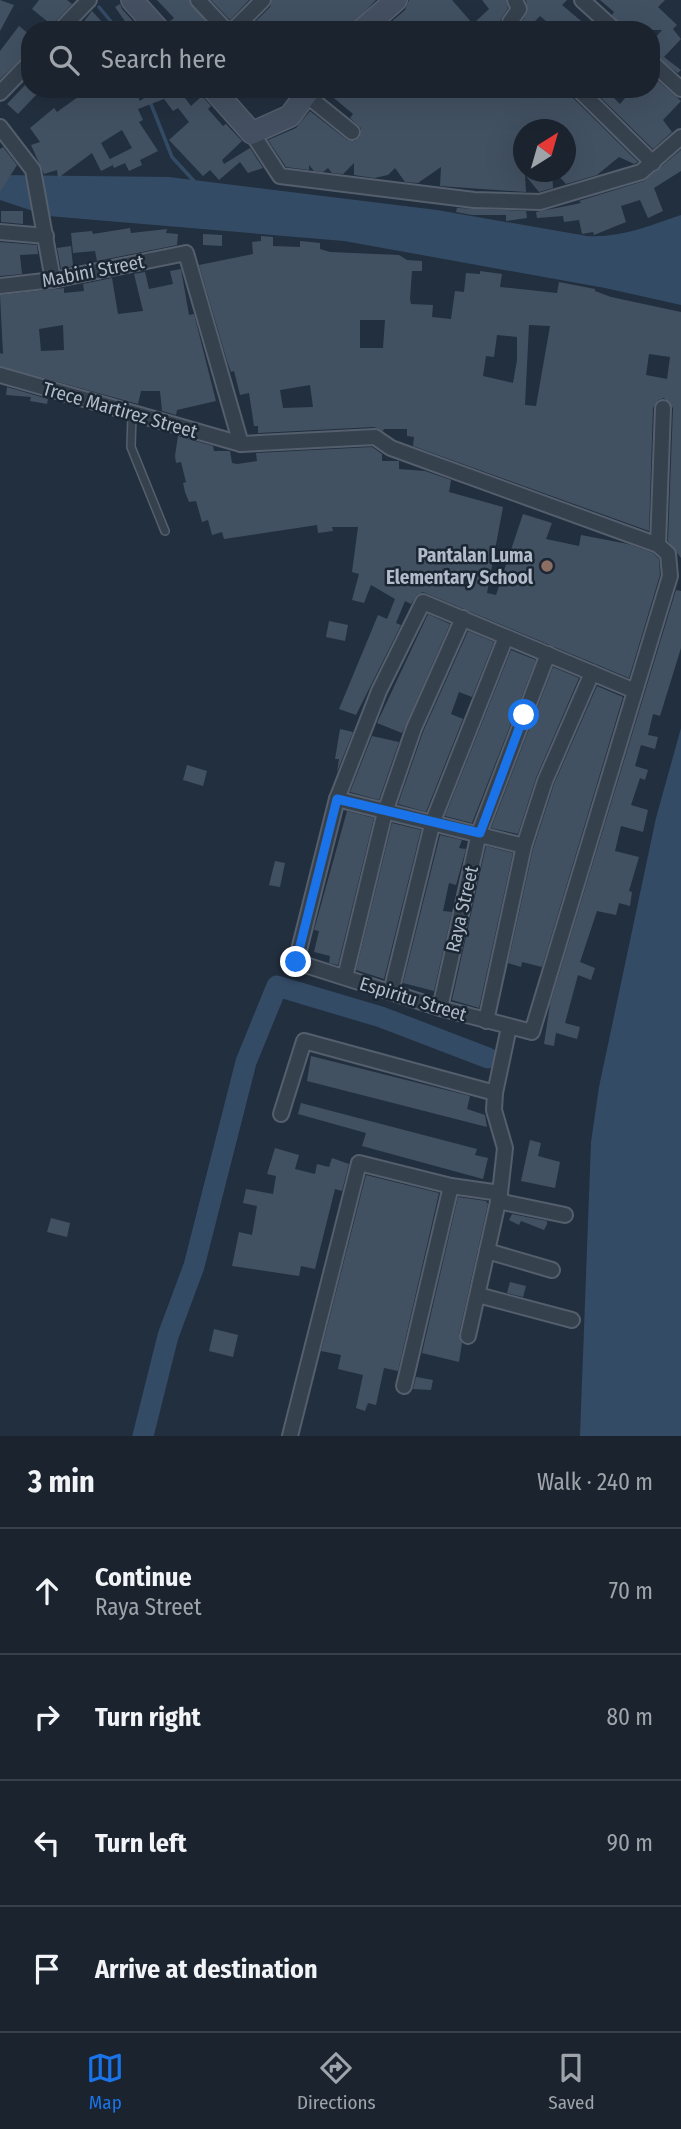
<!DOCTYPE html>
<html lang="en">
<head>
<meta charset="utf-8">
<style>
  body { margin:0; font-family:"Fira Sans Condensed",sans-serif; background:#272f3a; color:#f1f3f6 }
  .compass { position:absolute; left:513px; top:119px; width:63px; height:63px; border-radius:50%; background:#1a232e; box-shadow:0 7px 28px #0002; rotate:37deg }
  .stop { position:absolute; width:21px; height:21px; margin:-16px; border:5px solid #1a73e8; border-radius:50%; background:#fff }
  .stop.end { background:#1a73e8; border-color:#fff; box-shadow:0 2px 7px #0008 }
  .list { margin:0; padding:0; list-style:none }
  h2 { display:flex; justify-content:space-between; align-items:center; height:91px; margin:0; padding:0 28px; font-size:30px }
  h2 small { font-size:23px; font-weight:400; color:#9fa4aa }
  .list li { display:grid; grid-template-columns:46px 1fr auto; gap:21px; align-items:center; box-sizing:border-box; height:126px; padding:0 28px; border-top:2px solid #38404a }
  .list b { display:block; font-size:26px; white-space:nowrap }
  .list p { margin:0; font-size:23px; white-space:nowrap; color:#9fa4aa }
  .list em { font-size:23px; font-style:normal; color:#9fa4aa }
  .icon { flex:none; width:38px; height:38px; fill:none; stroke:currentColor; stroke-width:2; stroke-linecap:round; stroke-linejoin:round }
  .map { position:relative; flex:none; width:681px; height:1436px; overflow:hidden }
  .search { position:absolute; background:#1a232e; box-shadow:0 7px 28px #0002; left:21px; right:21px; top:21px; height:77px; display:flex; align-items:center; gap:18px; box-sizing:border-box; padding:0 24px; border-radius:28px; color:#9fa4aa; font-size:26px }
  .sheet { height:595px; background:#1a232e }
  nav { display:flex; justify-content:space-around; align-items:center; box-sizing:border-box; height:98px; border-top:2px solid #38404a; background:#1a232e; font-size:19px; color:#9fa4aa }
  nav a { display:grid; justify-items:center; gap:4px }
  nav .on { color:#1a73e8 }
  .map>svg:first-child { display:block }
  .water { fill:#344b66 }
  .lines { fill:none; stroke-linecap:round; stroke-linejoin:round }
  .stream { stroke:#344b66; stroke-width:3.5 }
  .river { stroke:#344b66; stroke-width:21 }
  .building { fill:#425162; fill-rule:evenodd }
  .lane-casing { stroke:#545e6c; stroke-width:10 }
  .street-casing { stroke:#545e6c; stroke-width:18 }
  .secondary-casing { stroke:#545e6c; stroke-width:24 }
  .lane { stroke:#36414e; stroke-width:7 }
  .street { stroke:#36414e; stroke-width:14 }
  .secondary { stroke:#445061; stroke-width:21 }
  .route { stroke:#1a73e8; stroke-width:9 }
  .education-dot { fill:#8d6e63; stroke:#1b2633; stroke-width:2.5 }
  .labels { text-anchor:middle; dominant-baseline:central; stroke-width:5; stroke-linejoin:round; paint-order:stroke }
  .street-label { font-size:19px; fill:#b2bbc9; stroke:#1b2633 }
  .poi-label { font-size:19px; font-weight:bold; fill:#b2bbc9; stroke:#1b2633; text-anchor:end }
</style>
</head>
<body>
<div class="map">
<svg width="681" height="1436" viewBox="0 0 681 1436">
  <rect width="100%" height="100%" fill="#222f3e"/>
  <!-- water -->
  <g class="water">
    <path d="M0,175L169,177L437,210L587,236C620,238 649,226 681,215V305L605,288L344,241L48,216L0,200Z"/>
    <polygon points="681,728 681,1436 580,1436 591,1142 599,1087 656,818"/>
  </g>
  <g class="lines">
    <!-- stream -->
    <g class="stream">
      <polyline points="99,7 118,30"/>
      <polyline points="145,89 172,157 194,181"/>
    </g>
    <!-- river -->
    <polyline class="river" points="143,1436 168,1336 194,1266 246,1062 277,986 381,1017 488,1058"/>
  </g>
  <!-- building -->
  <g class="building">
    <polygon points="0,0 14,5 0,31"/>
    <polygon points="39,0 67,0 72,4 52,25 32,9"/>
    <polygon points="157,0 189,0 211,28 205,30 198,22 189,30 175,30 169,22 174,18"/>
    <polygon points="211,0 249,0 230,20"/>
    <polygon points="272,0 376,0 347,30 247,30 270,7"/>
    <polygon points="409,0 452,0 473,24 489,9 482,0 506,0 508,8 500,21 504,30 382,30 405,10"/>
    <polygon points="526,0 567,0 562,5 592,30 557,30 540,16 526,30 522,21 528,11"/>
    <polygon points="600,0 665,0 658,7 677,25 673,29 681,39 664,57 681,70 678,73 651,53 651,43 662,30 624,30 612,15 614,12"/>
    <polygon points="120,4 122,9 141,30 131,30 115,7"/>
    <polygon points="92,11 103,23 96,30 77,30"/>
    <polygon points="19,26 30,35 30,50 0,79 0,51"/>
    <polygon points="652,76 681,101 663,120 672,132 653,149 592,89 605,89 620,104 633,89 651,89"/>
    <polygon points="26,84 37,94 18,114 7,104"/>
    <polygon points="89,89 109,89 112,93 128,89 132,98 137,95 140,101 156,89 178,89 174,95 180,91 191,106 202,96 211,106 208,109 223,126 226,124 242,141 222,160 224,164 250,148 263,168 248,173 240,162 219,180 210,170 203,176 169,140 189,122 178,108 173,111 164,99 138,109 143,120 139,122 158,151 140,160 142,165 129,171 125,163 114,168 110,159 132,148 122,130 101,143 113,165 101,171 92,153 58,178 57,170 44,174 31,145 40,142 30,128 54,108 57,112"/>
    <polygon points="323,89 343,89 354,98 360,89 569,89 571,96 638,162 634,164 619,157 597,175 566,184 555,172 565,172 565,130 523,130 523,172 552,172 553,188 539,192 525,175 526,192 440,186 441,167 418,183 405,182 395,168 388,175 374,178 354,175 354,163 343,174 332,173 328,168 323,172 314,171 309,165 309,170 286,167 268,140 296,128 310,111 347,140 355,141 360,137 361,128 350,118 353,114"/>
    <polygon points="3,147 17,165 0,192 0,149"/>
    <polygon points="681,150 681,171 654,188 663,211 648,218 640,200 621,206 626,222 594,235 593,232 582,234 579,220 564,222 563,216 537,218 536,212 581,203 579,201 644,181"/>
    <polygon points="457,208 526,211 527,218 506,221 506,215 472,215 456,212"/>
    <polygon points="1,211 23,211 23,224 1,222"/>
    <polygon points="130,228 131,233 167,229 166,233 178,234 177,245 97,261 95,251 73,253 71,233 92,231 93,234"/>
    <polygon points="203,234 222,235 222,246 203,245"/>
    <path d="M261,236L273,237V246L300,247V241L320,243V249L330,252L399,255L407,260L422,261V271H412L410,299L411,304L433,305L432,317L451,319L455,291L464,292L466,273L480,274V271L502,274L500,287L557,293L559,282L595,289V291L611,297L681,312V558L668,541L673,408L664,398L658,400L653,408L649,531L413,446L414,437L407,436V429H384L383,431L374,427L258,433V426H254L249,393L240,395L234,371L231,372L227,361L199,265L253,254L252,242L261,241ZM360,320H385L383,348H360ZM529,325L550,326L536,406L525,405ZM497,335L517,337V360L513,383L483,376L486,356L494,357ZM649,354L670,357L667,379L646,375ZM310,385L313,407L283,408L280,390Z"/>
    <polygon points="0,242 37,245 38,254 20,255 22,274 0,276"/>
    <polygon points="71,246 73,266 61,269 57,248"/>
    <path d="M181,269L189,315L194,314L216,401L177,410L176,415L162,411L160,391H141L138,404L0,366V353L3,354L0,295L64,288V293L84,291L83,284L112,278L118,314L143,311L134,274L145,272L149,289L173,284L170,271ZM63,325L64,350L41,351L39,329Z"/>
    <polygon points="7,387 48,399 47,404 30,401 31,397 6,395"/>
    <polygon points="178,436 213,446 214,451 230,451 232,463 237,464 257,461 256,453 372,447 382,454 382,461 399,461 399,469 425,471 451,480 449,492 503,507 487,593 496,595 523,514 552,523 546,539 579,546 581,535 628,544 653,553 659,559 660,575 629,678 423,592 417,595 411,604 405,601 396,623 401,625 356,715 339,709 378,615 387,619 395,599 371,585 364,603 352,600 359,574 352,572 358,527 332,527 333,531 318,533 317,525 224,539 222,532 212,535 208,520 202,522 196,501 189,502 185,492 183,483 186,482 181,462 176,463 175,456"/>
    <polygon points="676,590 681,591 681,648 660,716 653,714 648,735 658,737 655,749 641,745 635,766 648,770 645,780 640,778 631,805 648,810 643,832 621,826 615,851 639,857 629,891 632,892 630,906 619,903 616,915 597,911 580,962 595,968 591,980 578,975 565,1023 580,1027 577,1039 556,1033 554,1046 544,1044 550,1004"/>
    <polygon points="428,614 450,624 402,733 377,723"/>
    <polygon points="329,621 348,625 345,641 326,637"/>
    <polygon points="468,631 494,642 472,697 459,692 451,714 463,719 426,812 398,804 423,732"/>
    <polygon points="511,650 536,660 472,823 445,816"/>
    <polygon points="553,667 579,678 536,778 518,834 491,828"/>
    <polygon points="597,686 623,697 542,967 522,962 521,967 508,963 533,849 554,784"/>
    <polygon points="340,729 353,732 337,772 339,759 335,759"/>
    <polygon points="372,736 399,742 379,800 350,792"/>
    <polygon points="187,765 207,771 203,786 183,780"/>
    <polygon points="347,811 374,818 338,965 329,963 330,956 314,952 319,931 314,930"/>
    <polygon points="392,823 421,830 384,979 356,970"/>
    <polygon points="440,835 462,840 459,848 466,849 456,885 449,883 443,911 452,912 434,991 403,983"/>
    <polygon points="486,846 513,853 479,1008 452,1000"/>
    <polygon points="275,861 285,863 280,887 269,885"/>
    <polygon points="311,1056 470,1096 467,1109 485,1115 487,1127 307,1081"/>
    <polygon points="301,1103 477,1149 475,1155 488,1158 483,1179 362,1146 366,1133 298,1114"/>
    <polygon points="530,1140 541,1143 538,1156 560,1162 555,1188 521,1181"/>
    <polygon points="275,1148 299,1155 295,1169 315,1174 317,1164 329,1167 332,1158 349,1164 342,1191 335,1189 315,1269 301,1266 299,1276 232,1266 239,1232 252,1235 257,1206 243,1203 246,1189 273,1194 276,1176 267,1174"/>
    <polygon points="366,1175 439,1193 398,1371 384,1368 376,1405 368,1403 365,1411 356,1408 363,1375 338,1369 341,1355 321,1351"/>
    <polygon points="458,1197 486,1201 488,1204 459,1334 462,1343 459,1362 422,1353"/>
    <polygon points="512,1214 547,1221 547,1224 544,1230 521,1221 519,1225 509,1220"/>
    <polygon points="51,1218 70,1223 67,1237 47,1232"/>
    <polygon points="510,1282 526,1286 523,1297 507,1293"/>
    <polygon points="214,1329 238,1335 233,1357 209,1351"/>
    <polygon points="416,1377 433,1380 431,1390 413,1389"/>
  </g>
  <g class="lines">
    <defs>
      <polyline id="lane" points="132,415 131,447 165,531"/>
      <g id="street">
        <polyline points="198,0 226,30"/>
        <polyline points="515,0 519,9 510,22 517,30"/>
        <polyline points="582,0 615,30"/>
        <polyline points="60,30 89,0"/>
        <polyline points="233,30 263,0"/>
        <polyline points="651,62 681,89"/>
        <polyline points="578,89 653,163"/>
        <polyline points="300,90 352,132"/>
        <polyline points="0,93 30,62"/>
        <polyline points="0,127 33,170 53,280"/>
        <polyline points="252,133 280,176 474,200 540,202 641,172 681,137"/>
        <polyline points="0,232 46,236"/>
        <polyline points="0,286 53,280 186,253 241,444"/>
        <polyline points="0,375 241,444 375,437 391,448 658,545 668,554 670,576 653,632 532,1032 440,1008 296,962 337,799 379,691 423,602 635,691"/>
        <polyline points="658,545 663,408"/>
        <polyline points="337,799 524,846"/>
        <polyline points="345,977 385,812 414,728 463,618"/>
        <polyline points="391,992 433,821 506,637"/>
        <polyline points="440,1008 479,833 548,654"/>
        <polyline points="486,1021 524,846 545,781 592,673"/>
        <polyline points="281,1114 304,1041 495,1093"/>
        <polyline points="498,1201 565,1215"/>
        <polyline points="487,1251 552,1270"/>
        <polyline points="478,1295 572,1320"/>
        <polyline points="468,1336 500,1193 505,1148 494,1110 495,1093 509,1027"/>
        <polyline points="404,1386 451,1186 500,1193"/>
        <polyline points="290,1436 359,1163 451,1186"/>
      </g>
      <g id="secondary">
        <polyline points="132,0 159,30"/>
        <polyline points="362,30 396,0"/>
        <polyline points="213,89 252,133 290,116 310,89"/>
      </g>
    </defs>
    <!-- lane casing -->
    <use href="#lane" class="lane-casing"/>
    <!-- street casing -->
    <use href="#street" class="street-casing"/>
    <!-- secondary casing -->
    <use href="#secondary" class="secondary-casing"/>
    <!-- lane -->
    <use href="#lane" class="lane"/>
    <!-- street -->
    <use href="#street" class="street"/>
    <!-- secondary -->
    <use href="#secondary" class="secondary"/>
  </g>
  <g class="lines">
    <!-- route -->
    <polyline class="route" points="296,962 337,799 480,833 524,715"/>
  </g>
  <!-- markers -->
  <circle class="education-dot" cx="547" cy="566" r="7"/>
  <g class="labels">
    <!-- street labels -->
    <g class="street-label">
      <text transform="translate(93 271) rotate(-11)">Mabini Street</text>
      <text transform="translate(120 410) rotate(16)">Trece Martirez Street</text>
      <text transform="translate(462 909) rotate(-77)">Raya Street</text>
      <text transform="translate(413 999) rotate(17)">Espiritu Street</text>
    </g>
    <!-- poi labels -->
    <g class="poi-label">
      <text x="533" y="555">Pantalan Luma<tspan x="533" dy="22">Elementary School</tspan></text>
    </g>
  </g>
</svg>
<svg class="compass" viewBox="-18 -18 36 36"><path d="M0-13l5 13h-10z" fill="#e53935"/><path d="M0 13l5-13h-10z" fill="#9fa4aa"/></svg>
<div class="stop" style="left:524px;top:715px"></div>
<div class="stop end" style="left:296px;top:962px"></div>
<div class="search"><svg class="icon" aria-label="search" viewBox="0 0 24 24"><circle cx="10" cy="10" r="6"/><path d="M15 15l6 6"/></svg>Search here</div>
</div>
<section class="sheet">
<h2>3 min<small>Walk · 240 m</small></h2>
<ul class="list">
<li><svg class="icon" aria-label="ahead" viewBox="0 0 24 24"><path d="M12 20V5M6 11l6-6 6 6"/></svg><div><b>Continue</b><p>Raya Street</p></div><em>70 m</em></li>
<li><svg class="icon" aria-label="right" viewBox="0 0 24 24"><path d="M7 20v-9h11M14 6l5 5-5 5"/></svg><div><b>Turn right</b></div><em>80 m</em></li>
<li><svg class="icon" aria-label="left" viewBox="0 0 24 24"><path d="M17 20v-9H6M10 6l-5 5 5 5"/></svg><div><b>Turn left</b></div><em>90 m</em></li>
<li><svg class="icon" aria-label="arrive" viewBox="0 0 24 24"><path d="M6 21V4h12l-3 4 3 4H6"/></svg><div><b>Arrive at destination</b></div></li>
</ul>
</section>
<nav>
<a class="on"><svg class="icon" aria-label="map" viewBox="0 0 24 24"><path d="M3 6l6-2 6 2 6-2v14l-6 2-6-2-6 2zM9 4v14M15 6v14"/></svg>Map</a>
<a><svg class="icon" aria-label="directions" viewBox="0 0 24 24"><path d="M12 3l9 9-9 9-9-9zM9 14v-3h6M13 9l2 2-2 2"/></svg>Directions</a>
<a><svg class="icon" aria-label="saved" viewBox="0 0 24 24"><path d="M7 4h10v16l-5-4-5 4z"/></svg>Saved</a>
</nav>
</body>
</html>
